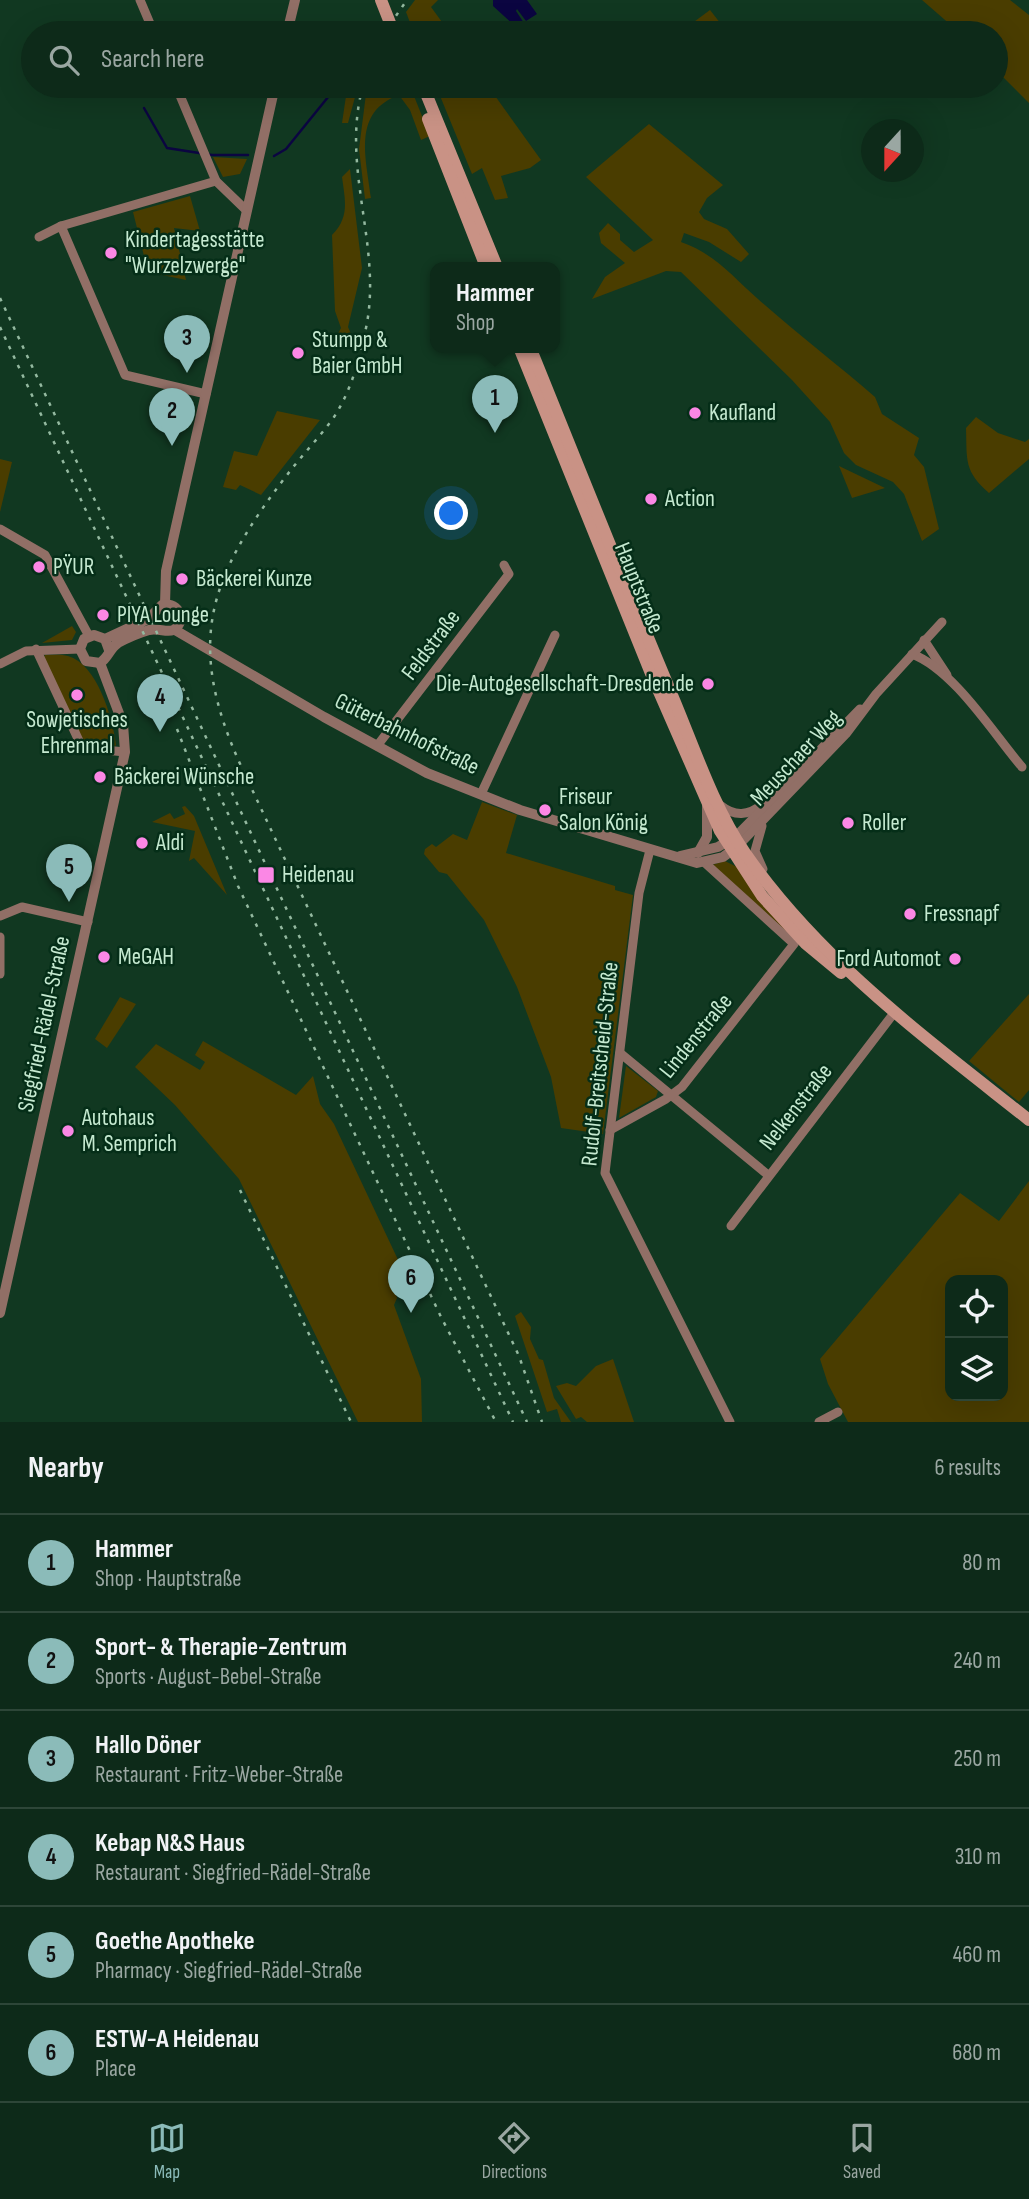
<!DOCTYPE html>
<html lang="en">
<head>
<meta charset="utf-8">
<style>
  body { margin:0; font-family:"Sofia Sans Condensed",sans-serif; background:#1b3626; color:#f1f3f6 }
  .controls { position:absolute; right:21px; bottom:21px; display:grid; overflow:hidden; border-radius:14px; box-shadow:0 7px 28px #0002 }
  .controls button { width:63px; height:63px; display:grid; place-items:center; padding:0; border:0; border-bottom:2px solid #2d4638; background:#0d2a19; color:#f1f3f6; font:35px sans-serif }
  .compass { position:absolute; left:861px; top:119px; width:63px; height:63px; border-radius:50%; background:#0d2a19; box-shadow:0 7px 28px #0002; rotate:201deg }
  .you { position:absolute; left:452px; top:514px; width:24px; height:24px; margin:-18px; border:5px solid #fff; border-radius:50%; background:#1a73e8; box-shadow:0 0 0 10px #1a73e833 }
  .badge { display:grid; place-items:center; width:46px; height:46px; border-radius:50%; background:#8bbbb9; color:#111; font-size:23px; font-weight:700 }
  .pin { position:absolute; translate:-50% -58px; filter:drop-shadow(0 2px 4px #0008) }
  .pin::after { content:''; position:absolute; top:37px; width:24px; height:21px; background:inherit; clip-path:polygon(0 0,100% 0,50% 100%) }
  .popup { position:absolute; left:430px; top:262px; width:130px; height:91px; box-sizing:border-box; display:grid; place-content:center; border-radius:14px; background:#0d2a19; filter:drop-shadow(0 2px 5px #0005); font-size:23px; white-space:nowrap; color:#9aa7a2 }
  .popup b { font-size:26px; color:#f1f3f6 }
  .popup::after { content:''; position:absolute; left:50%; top:100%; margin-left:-14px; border:14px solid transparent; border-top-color:#0d2a19 }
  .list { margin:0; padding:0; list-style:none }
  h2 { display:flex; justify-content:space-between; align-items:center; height:91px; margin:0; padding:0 28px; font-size:30px }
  h2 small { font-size:23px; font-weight:400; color:#9aa7a2 }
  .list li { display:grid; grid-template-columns:46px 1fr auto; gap:21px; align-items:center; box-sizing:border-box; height:98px; padding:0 28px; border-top:2px solid #2d4638 }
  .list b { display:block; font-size:26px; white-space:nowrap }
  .list p { margin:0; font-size:23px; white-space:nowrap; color:#9aa7a2 }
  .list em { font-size:23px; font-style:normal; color:#9aa7a2 }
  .icon { flex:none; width:38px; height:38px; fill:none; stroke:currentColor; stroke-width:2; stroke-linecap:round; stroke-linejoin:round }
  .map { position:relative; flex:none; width:1029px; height:1422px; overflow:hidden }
  .search { position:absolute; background:#0d2a19; box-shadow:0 7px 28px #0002; left:21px; right:21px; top:21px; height:77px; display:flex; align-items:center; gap:18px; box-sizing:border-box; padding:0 24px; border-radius:38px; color:#9aa7a2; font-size:26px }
  .sheet { height:679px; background:#0d2a19 }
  nav { display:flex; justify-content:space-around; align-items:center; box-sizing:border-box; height:98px; border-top:2px solid #2d4638; background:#0d2a19; font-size:19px; color:#9aa7a2 }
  nav a { display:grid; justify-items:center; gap:4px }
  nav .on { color:#8bbbb9 }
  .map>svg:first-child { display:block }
  .green { fill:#4a3d00; fill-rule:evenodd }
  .water { fill:#0b0541 }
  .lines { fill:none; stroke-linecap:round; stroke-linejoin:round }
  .stream { stroke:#0b0541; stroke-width:2.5 }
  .minor { stroke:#916f66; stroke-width:9 }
  .tertiary { stroke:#916f66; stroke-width:10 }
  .secondary { stroke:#c99285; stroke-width:12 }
  .rail { stroke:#94b9a0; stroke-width:2.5; stroke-dasharray:3.5 7; stroke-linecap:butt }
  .poi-dot { fill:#fb87e5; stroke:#052e18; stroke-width:2.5 }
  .labels { text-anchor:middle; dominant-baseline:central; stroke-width:5; stroke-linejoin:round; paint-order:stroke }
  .poi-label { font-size:23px; fill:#c5e9d0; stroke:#052e18; text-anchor:start }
  .street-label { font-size:23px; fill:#c5e9d0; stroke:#052e18 }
</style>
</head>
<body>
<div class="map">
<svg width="1029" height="1422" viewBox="0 0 1029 1422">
  <rect width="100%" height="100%" fill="#113821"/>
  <!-- green -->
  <g class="green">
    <polygon points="415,0 438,0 431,7 450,33 414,33 406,12"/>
    <polygon points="922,0 1010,0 1029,15 1029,103 996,70 996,33 960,33"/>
    <polygon points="710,10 728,33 679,33"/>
    <polygon points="336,86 358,86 348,123 342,123 346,96 335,89"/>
    <path d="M367,86H410L430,136L421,140L410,110L399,95C352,112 366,157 371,198L365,199L359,149Z"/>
    <polygon points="436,86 488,86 541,160 530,168 501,176 508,198 495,200 482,168 472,174"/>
    <path d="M649,124L723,185L707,198L699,212L704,219L727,229L749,254L741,262L709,242L684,233L681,242C715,254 732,276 758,299C796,333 837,364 875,397L882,414L919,438L914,455L924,467L939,529L922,541L904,494L893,482L856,465L844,453L830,422L792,380L681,272L666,271L592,299L605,277L625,263L601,243L599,233L608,223L620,234V240L634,252L653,240L586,177Z"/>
    <polygon points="213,157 247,159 240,174 223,177"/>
    <path d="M350,169L362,268L348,327L354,341L349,349L333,343L341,328L335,311L332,235C350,217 345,200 342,177Z"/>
    <polygon points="190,196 200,231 174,228 186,280 148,272 133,212"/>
    <polygon points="277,411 320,420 261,495 240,485 236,490 223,487 234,451 257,456"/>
    <path d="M976,417L998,433L1025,442L1029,439V459L989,493C964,471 967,461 966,428Z"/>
    <polygon points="0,459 12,462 0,512"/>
    <polygon points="839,466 885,488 852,498"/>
    <polygon points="72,626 76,632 72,640 42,643"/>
    <path d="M45,655C52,655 61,654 68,656C97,664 113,718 116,745L112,749L87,745L81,741L43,659Z"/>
    <polygon points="482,802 517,815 506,853 615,886 615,890 633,895 603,1134 561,1128 551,1077 517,987 484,920 447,874 439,872 424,854 425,849 432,844 436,847 453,834 467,840"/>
    <polygon points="185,806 194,816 227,895 194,858 189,861 195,831 152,822 170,813 174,819 185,814 182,807"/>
    <polygon points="725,861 737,867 796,942 712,865"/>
    <polygon points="1029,994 1029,1090 1019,1102 969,1061"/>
    <polygon points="120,997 136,1004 107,1048 95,1039"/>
    <polygon points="203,1041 296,1095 313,1076 320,1104 334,1124 409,1283 394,1290 397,1298 394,1305 421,1379 422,1422 358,1422 239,1179 175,1105 135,1067 156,1044 200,1070 205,1062 195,1055"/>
    <polygon points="626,1066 658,1091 656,1097 619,1118"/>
    <path d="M1029,1181V1422H848L828,1384L820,1359L960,1193L999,1221ZM950,1280H1003V1396H950Z"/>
    <polygon points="521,1312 531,1327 530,1339 539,1359 543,1360 554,1398 571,1422 561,1422 557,1409 547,1412 515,1316"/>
    <polygon points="613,1359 634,1422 587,1422 581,1417 576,1419 556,1386 567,1383 576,1386 596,1366"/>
  </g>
  <!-- water -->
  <polygon class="water" points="493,0 527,0 537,14 526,21 517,9 516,11 524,23 517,28 493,6"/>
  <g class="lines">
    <!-- stream -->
    <g class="stream">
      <polyline points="144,108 167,148 212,155 248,155"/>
      <polyline points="274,156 286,149 337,86"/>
    </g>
    <!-- minor -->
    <g class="minor">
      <polyline points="140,0 154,33"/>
      <polyline points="176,86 216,181 246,210"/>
      <polyline points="61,226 125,375 206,394"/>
      <polyline points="39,237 61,226 216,181"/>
      <polyline points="0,529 45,555 89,636"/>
      <polyline points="924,640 947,675"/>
      <polyline points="36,649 80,743 85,748 125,752"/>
      <path d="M912,654C954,670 993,733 1022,767"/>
      <polyline points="0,664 26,651 80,649"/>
      <polyline points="377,746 509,574 504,565"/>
      <polyline points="481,794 555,635"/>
      <path d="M720,805C735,817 748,816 763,804"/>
      <polyline points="762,826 755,851 763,869"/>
      <polyline points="736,836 860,709"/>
      <polyline points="740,844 846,734 876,694 942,622"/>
      <polyline points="650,850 639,893 605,1173 730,1422"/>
      <polyline points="0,916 22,907 88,922"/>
      <polyline points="0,937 0,974"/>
      <polyline points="620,1053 768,1175"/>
      <polyline points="610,1130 666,1099 682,1087 794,944 705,863"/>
      <polyline points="731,1226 894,1013"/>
      <polyline points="819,1422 838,1412"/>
    </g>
    <!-- tertiary -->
    <g class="tertiary">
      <polyline points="287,33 295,0"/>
      <polyline points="165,604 166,571 275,86"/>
      <polyline points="175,630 324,717 427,773 520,810 697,863 723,857 738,846"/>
      <path d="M105,639L148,619L162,605C173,603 180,609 181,619C175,639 163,627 149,630C139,633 127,638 118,643C109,649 109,657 100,663L86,661L80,649L84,639L94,635L105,639L109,650"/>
      <polyline points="698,853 707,837 707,806"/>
      <polyline points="680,856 718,847 733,838"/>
      <polyline points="0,1313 125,752 123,724 100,663"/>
    </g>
    <!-- secondary -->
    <g class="secondary">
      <polyline points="381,0 394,33"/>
      <polyline points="423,86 497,267"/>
      <polyline points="428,119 486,267"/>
      <polyline points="519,347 650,671 720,831 762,896 806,944 841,973"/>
      <path d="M530,347C577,463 623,579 672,695C694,747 713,806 745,853C820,961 927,1039 1029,1120"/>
    </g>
    <!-- rail -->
    <g class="rail">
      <polyline points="384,33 407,0"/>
      <path d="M363,86C340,167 383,247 366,328C360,358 351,391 334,417C320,437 302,455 287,475C208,578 185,643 241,766L519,1356L542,1422"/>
      <polyline points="0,298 527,1422"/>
      <polyline points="0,327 513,1422"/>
      <polyline points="177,729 238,886 441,1317 496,1422"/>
      <polyline points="240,1190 351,1422"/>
    </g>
  </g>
  <!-- markers -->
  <g class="poi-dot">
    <circle cx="111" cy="253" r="7"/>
    <circle cx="298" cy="353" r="7"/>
    <circle cx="695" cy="413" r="7"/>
    <circle cx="651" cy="499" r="7"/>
    <circle cx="39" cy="567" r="7"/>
    <circle cx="182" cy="579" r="7"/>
    <circle cx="103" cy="615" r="7"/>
    <circle cx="708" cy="684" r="7"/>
    <circle cx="77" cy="695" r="7"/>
    <circle cx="100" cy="777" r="7"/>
    <circle cx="545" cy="810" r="7"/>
    <circle cx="848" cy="823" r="7"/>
    <circle cx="142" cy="843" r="7"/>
    <rect x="257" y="866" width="18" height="18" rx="3.5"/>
    <circle cx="910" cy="914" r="7"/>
    <circle cx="104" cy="957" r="7"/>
    <circle cx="955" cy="959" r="7"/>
    <circle cx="68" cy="1131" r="7"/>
  </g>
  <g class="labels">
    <!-- poi labels -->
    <g class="poi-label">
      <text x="125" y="240">Kindertagesstätte<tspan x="125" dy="26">"Wurzelzwerge"</tspan></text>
      <text x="312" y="340">Stumpp &amp;<tspan x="312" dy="26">Baier GmbH</tspan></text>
      <text x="709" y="413">Kaufland</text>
      <text x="665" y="499">Action</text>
      <text x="53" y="567">PŸUR</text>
      <text x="196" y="579">Bäckerei Kunze</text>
      <text x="117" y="615">PIYA Lounge</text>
      <text x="694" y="684" text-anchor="end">Die-Autogesellschaft-Dresden.de</text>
      <text x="77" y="720" text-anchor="middle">Sowjetisches<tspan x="77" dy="26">Ehrenmal</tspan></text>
      <text x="114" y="777">Bäckerei Wünsche</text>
      <text x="559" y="797">Friseur<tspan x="559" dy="26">Salon König</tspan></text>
      <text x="862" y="823">Roller</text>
      <text x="156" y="843">Aldi</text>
      <text x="282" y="875">Heidenau</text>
      <text x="924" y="914">Fressnapf</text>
      <text x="118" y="957">MeGAH</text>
      <text x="941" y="959" text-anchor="end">Ford Automot</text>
      <text x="82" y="1118">Autohaus<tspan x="82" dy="26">M. Semprich</tspan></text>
    </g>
    <!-- street labels -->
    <g class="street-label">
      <text transform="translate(639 588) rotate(68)">Hauptstraße</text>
      <text transform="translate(431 645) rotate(-53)">Feldstraße</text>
      <text transform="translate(407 734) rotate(26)">Güterbahnhofstraße</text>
      <text transform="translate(796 758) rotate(-47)">Meuschaer Weg</text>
      <text transform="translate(44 1024) rotate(-78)">Siegfried-Rädel-Straße</text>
      <text transform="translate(696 1036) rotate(-51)">Lindenstraße</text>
      <text transform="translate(600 1064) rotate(-84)">Rudolf-Breitscheid-Straße</text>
      <text transform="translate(796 1107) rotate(-52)">Nelkenstraße</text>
    </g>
  </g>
</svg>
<div class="controls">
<button><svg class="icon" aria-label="locate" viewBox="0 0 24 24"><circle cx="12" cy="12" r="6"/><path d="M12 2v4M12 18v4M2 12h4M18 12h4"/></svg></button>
<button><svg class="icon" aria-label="layers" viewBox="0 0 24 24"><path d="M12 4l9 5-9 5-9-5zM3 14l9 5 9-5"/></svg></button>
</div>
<svg class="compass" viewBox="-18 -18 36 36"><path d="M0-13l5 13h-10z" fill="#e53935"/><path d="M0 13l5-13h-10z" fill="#9aa7a2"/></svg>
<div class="you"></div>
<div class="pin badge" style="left:495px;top:433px">1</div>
<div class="popup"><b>Hammer</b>Shop</div>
<div class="pin badge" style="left:172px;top:446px">2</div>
<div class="pin badge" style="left:187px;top:373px">3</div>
<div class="pin badge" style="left:160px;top:732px">4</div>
<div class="pin badge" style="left:69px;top:902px">5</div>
<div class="pin badge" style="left:411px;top:1313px">6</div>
<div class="search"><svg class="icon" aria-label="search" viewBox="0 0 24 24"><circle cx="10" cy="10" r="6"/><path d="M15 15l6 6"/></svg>Search here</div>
</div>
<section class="sheet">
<h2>Nearby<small>6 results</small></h2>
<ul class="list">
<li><span class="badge">1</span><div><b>Hammer</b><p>Shop · Hauptstraße</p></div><em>80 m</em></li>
<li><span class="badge">2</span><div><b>Sport- &amp; Therapie-Zentrum</b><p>Sports · August-Bebel-Straße</p></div><em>240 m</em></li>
<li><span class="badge">3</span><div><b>Hallo Döner</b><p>Restaurant · Fritz-Weber-Straße</p></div><em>250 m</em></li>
<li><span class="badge">4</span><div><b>Kebap N&amp;S Haus</b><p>Restaurant · Siegfried-Rädel-Straße</p></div><em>310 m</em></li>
<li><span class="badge">5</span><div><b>Goethe Apotheke</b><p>Pharmacy · Siegfried-Rädel-Straße</p></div><em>460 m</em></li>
<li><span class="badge">6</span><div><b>ESTW-A Heidenau</b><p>Place</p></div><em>680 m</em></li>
</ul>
</section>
<nav>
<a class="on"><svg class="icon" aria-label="map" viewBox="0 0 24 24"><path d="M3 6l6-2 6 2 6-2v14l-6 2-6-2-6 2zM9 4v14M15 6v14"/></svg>Map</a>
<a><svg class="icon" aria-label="directions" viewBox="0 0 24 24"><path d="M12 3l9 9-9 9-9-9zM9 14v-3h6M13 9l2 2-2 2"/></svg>Directions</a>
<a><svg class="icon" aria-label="saved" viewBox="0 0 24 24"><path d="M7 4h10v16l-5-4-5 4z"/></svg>Saved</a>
</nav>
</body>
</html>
